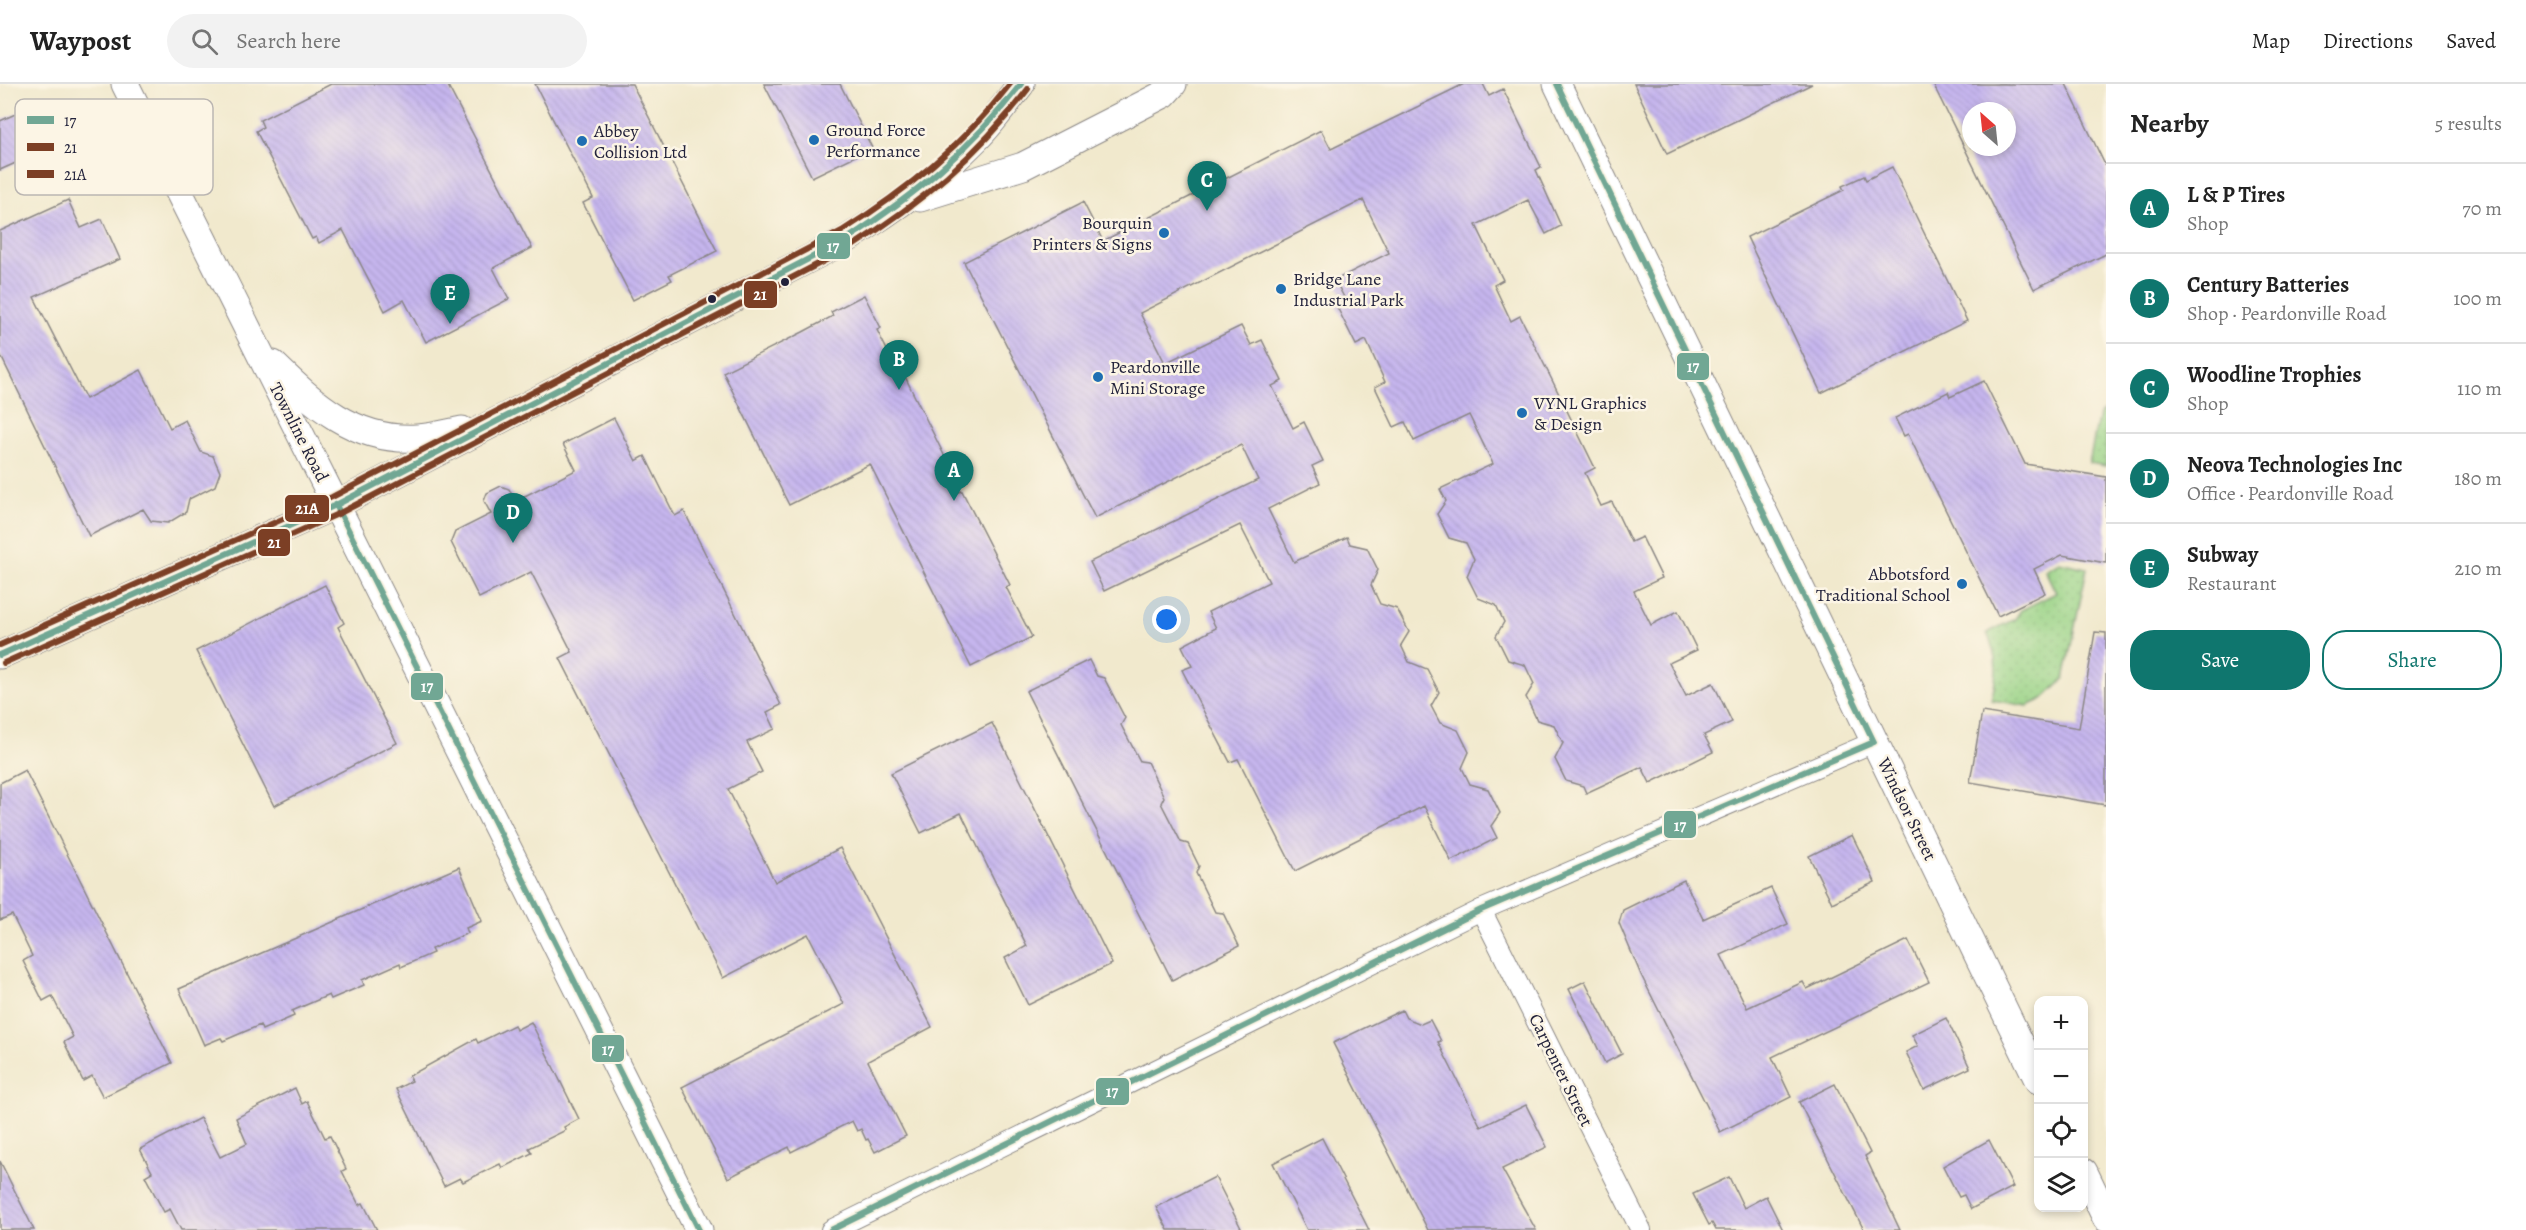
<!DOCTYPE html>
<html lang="en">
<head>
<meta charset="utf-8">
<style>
  body { margin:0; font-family:Alegreya,serif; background:#f2f2f2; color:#222 }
  .controls { position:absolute; right:18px; bottom:18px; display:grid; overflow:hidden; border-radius:12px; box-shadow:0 3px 9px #0003 }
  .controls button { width:54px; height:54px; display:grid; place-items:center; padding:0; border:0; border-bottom:2px solid #e0e0e0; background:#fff; color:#222; font:30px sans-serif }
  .compass { position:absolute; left:1962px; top:18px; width:54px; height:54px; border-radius:50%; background:#fff; box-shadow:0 3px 9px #0003; rotate:333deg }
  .you { position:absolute; left:1167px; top:536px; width:21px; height:21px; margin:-15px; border:4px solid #fff; border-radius:50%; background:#1a73e8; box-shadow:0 0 0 9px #1a73e833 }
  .badge { display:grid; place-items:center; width:39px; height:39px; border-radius:50%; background:#0f766e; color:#fff; font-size:20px; font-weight:700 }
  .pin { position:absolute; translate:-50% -50px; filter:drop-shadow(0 2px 3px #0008) }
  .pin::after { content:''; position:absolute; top:32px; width:21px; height:18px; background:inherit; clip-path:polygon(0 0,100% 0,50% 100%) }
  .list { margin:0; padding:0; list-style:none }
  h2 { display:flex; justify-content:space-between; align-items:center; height:78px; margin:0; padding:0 24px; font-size:26px }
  h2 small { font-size:20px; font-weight:400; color:#767676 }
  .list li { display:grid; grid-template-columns:39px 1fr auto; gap:18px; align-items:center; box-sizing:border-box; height:90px; padding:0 24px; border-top:2px solid #e0e0e0 }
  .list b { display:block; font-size:22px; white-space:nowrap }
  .list p { margin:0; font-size:20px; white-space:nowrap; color:#767676 }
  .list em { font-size:20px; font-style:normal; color:#767676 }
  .actions { display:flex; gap:12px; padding:18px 24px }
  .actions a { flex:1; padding:14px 0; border:2px solid #0f766e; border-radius:24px; text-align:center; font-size:21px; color:#0f766e }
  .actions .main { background:#0f766e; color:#fff }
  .icon { flex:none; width:33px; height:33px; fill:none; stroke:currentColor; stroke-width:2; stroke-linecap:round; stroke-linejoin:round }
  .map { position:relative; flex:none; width:2106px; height:1146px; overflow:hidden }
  header { display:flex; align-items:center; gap:36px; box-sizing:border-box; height:84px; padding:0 30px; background:#fff; border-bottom:2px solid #e0e0e0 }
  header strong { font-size:28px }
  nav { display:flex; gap:33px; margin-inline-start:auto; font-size:21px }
  .search { width:420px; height:54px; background:#f2f2f2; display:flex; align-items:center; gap:15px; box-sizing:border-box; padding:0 21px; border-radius:33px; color:#767676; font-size:22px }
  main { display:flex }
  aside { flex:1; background:#fff }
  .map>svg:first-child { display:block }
  .park { fill:url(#park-dots); stroke:#5e7a60; stroke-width:1.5 }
  .building { fill:url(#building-back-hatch); fill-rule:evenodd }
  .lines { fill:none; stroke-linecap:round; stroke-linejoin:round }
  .street-casing { stroke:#8a8684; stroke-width:22 }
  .secondary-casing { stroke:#8a8684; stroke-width:29 }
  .street { stroke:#fff; stroke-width:20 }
  .secondary { stroke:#fff; stroke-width:27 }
  .bus-1-casing { stroke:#fcf5e5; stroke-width:10 }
  .bus-2-casing { stroke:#fcf5e5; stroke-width:10 }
  .bus-3-casing { stroke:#fcf5e5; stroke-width:10 }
  .bus-1 { stroke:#71a794; stroke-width:6 }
  .bus-2 { stroke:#7c3f25; stroke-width:6 }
  .bus-3 { stroke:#7c3f25; stroke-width:6 }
  .poi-dot { fill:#1f6fb2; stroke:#fcf5e5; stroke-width:2 }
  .bus-dot { fill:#22223b; stroke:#fcf5e5; stroke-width:2 }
  .labels { text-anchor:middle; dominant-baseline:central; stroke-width:5; stroke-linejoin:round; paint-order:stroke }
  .poi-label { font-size:18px; fill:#22223b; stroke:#fcf5e5; text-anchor:start }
  .street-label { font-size:18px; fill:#22223b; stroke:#fcf5e5 }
  .key { fill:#fcf5e5; stroke:#bbb6b2; stroke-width:1.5 }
  .key-label { font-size:16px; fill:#22223b }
  .line-badge { stroke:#fcf5e5; stroke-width:2 }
  .badge-label { font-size:16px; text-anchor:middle; font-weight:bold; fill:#fff }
</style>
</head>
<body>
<header>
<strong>Waypost</strong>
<div class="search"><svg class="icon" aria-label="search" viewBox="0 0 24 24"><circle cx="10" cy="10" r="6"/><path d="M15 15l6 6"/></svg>Search here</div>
<nav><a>Map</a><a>Directions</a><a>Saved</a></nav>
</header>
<main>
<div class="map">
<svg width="2106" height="1146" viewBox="0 0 2106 1146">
  <defs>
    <pattern id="park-dots" width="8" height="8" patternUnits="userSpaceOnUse" patternTransform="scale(1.5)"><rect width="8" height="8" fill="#99d386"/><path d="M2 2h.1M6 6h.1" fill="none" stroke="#84b575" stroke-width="1.8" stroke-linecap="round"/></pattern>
    <pattern id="building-back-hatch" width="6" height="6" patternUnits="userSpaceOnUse" patternTransform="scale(1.5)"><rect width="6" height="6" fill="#c6b6ee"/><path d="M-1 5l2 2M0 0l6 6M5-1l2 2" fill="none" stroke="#aa9ccd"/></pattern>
  </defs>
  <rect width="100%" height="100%" fill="#fcf5e5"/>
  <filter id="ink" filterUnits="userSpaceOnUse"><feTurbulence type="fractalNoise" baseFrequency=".0167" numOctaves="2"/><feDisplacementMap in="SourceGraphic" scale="12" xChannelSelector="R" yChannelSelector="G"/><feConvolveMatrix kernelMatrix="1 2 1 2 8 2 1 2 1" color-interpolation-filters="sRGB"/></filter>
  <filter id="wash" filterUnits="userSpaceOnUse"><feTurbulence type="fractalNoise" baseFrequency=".008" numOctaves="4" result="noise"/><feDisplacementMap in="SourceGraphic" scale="24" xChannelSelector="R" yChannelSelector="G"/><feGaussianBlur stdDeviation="1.35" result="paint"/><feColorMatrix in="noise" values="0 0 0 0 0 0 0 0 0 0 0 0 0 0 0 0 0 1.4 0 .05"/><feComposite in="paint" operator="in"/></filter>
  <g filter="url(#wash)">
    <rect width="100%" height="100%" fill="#f1e9cd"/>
    <!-- park -->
    <g class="park">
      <polygon points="2106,327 2106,382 2089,379 2099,330"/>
      <path d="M2059,478L2087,484L2064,595L2043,615L2028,622L1991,616C1998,591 1998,573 1987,549L2015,535L2021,526L2056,509L2045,486Z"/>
    </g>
    <g id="blocks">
      <!-- building -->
      <g class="building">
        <polygon points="331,0 447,0 532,164 493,184 509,215 426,258 404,216 385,227 343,146 319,159 316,153 312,155 256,47 263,43 260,36"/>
        <polygon points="535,0 632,0 717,167 669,191 672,196 633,216 583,119 593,114"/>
        <polygon points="764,0 840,0 872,64 812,93"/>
        <polygon points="1464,0 1483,0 1489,12 1503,5 1541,83 1536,86 1561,142 1546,150 1528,116 1476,141 1503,196 1494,201 1511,237 1520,232 1551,294 1595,384 1585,389 1601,422 1612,418 1631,458 1642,453 1662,494 1634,507 1651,541 1678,527 1697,566 1669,579 1686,612 1713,599 1732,638 1704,651 1713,668 1650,699 1642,683 1586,709 1583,702 1566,697 1555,675 1563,659 1554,641 1537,636 1526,613 1534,600 1525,581 1508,576 1496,552 1504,538 1496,521 1478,514 1467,492 1474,475 1466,459 1449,454 1437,430 1446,417 1440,405 1493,380 1469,331 1414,357 1405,338 1394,343 1375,303 1385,298 1366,256 1356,261 1336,221 1346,217 1335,196 1389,169 1363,116 1140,229 1165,279 1241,242 1251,261 1262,256 1282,297 1272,302 1293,344 1304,338 1323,377 1312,382 1320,399 1268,425 1294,478 1347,453 1350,460 1367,464 1378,486 1371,501 1380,520 1397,525 1409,548 1401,561 1409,578 1427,585 1439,608 1431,622 1440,639 1458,646 1469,668 1462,684 1470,700 1488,705 1500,729 1491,742 1497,754 1451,777 1424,722 1295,787 1238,675 1230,678 1182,586 1192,582 1182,562 1216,544 1208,528 1269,498 1240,441 1104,507 1090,478 1258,396 1241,361 1095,434 964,178 1083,118 1103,157 1321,46 1331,65"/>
        <polygon points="1634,0 1812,0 1667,70"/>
        <path d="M1933,0H2066L2106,83V170L2034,205ZM1971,27H2007V63H1971Z"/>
        <polygon points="37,20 56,61 0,86 0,37"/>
        <polygon points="1892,83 1967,237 1821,309 1747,153 1844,106 1842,102 1864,92 1866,96"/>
        <polygon points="68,116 81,144 102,135 120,175 34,213 86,315 141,286 170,344 185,336 201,368 213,372 220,388 215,402 189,415 186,428 168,439 151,437 143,425 89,452 0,270 0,147"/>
        <polygon points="864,211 881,244 877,246 894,280 898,278 913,309 945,373 942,375 959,408 962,407 1010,501 1006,503 1032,553 971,583 870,380 789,421 723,288 803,248 833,232 831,228"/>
        <polygon points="1984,297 2025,380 2106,393 2106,479 2062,471 2034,485 2045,509 1998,532 1908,350 1904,352 1895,334 1948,308 1950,313"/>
        <polygon points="614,334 636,377 645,372 675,432 684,427 781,621 767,628 775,645 747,658 762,688 728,705 775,798 840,764 932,943 868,977 906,1052 875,1068 868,1055 866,1056 861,1045 857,1047 852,1037 791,1068 789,1063 728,1094 682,1003 844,920 808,850 723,894 560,574 572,568 531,488 479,514 451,458 455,448 491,430 484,417 487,409 501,402 509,405 515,417 576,386 563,360"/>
        <polygon points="325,501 344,539 338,543 397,659 274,722 196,567"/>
        <polygon points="2095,548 2106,549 2106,721 1970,698 1982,628 2079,644"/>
        <polygon points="1089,576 1097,592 1104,594 1125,634 1121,641 1140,677 1147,678 1164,713 1161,719 1181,758 1188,760 1199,782 1196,789 1215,828 1223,829 1239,862 1172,896 1026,607"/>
        <polygon points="992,639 1112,880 1028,921 1005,874 1027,862 961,729 921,749 891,689"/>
        <polygon points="25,686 172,979 103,1013 92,992 83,997 64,958 73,953 52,912 43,917 23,877 32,872 12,831 0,836 0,699"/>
        <polygon points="1852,751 1875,798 1832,819 1809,772"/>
        <polygon points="459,783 482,837 466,844 468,849 431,865 433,869 401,883 400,879 362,896 364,901 331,915 329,911 292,927 294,932 262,946 260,941 223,957 221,954 204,961 179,905"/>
        <polygon points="1684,796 1703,835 1771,804 1788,840 1721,871 1747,924 1803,898 1807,905 1908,856 1929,898 1772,973 1791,1013 1720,1048 1641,891 1619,839 1623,826"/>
        <polygon points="1585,897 1622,970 1605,979 1569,905"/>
        <polygon points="1402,926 1406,934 1421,940 1430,936 1441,957 1438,958 1481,1043 1526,1021 1547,1063 1502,1085 1536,1146 1428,1146 1333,959"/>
        <polygon points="1946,934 1970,984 1924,1006 1906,968 1918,962 1912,951"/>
        <polygon points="531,938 579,1035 564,1043 566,1046 529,1064 532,1069 502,1084 500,1080 463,1098 460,1094 444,1102 396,1005 412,997 409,992 476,955 478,959 514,941 516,946"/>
        <polygon points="1835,1000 1870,1069 1865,1072 1900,1146 1864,1146 1799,1018"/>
        <polygon points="295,1004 302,1020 307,1017 325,1054 330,1052 346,1085 342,1087 359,1121 363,1119 377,1146 181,1146 170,1125 164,1128 145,1092 152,1088 140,1065 200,1034 220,1073 247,1060 236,1034"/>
        <polygon points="1322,1054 1369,1146 1307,1146 1273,1079"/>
        <polygon points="1989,1056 2013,1103 1971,1125 1964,1111 1959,1113 1943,1082"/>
        <polygon points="0,1077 34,1146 0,1146"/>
        <polygon points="1215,1093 1242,1146 1168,1146 1156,1123"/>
        <polygon points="1729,1093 1744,1124 1766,1112 1783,1146 1716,1146 1712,1139 1709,1141 1693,1110"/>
      </g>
    </g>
  </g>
  <g filter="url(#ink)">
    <use href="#blocks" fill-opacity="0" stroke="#8a8684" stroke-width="1.5"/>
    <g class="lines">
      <defs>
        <g id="street">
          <polyline points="1481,826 1641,1146"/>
          <polyline points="831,1146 1481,826 1874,658"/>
        </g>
        <g id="secondary">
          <polyline points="125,0 699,1146"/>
          <polyline points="1557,0 2038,996"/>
          <polyline points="920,114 1023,82 1164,10 1173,0"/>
          <path d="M273,280C314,320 355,358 417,354C432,353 447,349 462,346"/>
          <path d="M0,571L336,421L847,155C894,125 938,94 977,54C993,38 1007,18 1021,0"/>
          <polyline points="2084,1088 2106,1134"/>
        </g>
      </defs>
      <!-- street casing -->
      <use href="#street" class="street-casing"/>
      <!-- secondary casing -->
      <use href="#secondary" class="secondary-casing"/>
      <!-- street -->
      <use href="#street" class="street"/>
      <!-- secondary -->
      <use href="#secondary" class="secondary"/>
      <defs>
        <g id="bus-1">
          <polyline points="336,421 699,1146"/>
          <path d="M0,571L336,421L847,155C916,110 970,66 1021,0"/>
          <polyline points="831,1146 1481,826 1874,658 1557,0"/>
        </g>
        <path id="bus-2" d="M4,579L340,429L851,163C922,118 977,72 1028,5"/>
        <path id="bus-3" d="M0,561L332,413L842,147C907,106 963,61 1010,0"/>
      </defs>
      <!-- bus-1 casing -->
      <use href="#bus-1" class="bus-1-casing"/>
      <!-- bus-2 casing -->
      <use href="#bus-2" class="bus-2-casing"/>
      <!-- bus-3 casing -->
      <use href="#bus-3" class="bus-3-casing"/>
      <!-- bus-1 -->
      <use href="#bus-1" class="bus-1"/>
      <!-- bus-2 -->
      <use href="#bus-2" class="bus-2"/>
      <!-- bus-3 -->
      <use href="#bus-3" class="bus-3"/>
    </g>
  </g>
  <!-- markers -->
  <g class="poi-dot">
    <circle cx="814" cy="56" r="6"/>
    <circle cx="582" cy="57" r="6"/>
    <circle cx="1164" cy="149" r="6"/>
    <circle cx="1281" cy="205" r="6"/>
    <circle cx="1098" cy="293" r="6"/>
    <circle cx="1522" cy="329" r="6"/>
    <circle cx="1962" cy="500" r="6"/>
  </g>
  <g class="bus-dot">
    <circle cx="785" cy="198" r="5"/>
    <circle cx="712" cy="215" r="5"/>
  </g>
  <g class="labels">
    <!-- poi labels -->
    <g class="poi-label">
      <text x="826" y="46">Ground Force<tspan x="826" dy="21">Performance</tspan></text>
      <text x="594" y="47">Abbey<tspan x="594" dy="21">Collision Ltd</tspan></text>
      <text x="1152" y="139" text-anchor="end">Bourquin<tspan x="1152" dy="21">Printers &amp; Signs</tspan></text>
      <text x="1293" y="195">Bridge Lane<tspan x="1293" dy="21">Industrial Park</tspan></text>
      <text x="1110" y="283">Peardonville<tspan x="1110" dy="21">Mini Storage</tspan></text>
      <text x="1534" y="319">VYNL Graphics<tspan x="1534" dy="21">&amp; Design</tspan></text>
      <text x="1950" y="490" text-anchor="end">Abbotsford<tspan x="1950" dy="21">Traditional School</tspan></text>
    </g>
    <!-- street labels -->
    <g class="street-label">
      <text transform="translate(299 348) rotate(63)">Townline Road</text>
      <text transform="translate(1907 725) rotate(64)">Windsor Street</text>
      <text transform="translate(1561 986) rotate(64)">Carpenter Street</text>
    </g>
  </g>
  <!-- legend -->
  <rect x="15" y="15" width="198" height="96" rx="9" class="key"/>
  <rect x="27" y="32" width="27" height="8" fill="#71a794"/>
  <rect x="27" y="59" width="27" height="8" fill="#7c3f25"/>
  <rect x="27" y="86" width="27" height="8" fill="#7c3f25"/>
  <g class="key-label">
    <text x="64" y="42">17</text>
    <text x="64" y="69">21</text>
    <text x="64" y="96">21A</text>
  </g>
  <g class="line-badge">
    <rect x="816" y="148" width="35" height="28" rx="6" fill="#71a794"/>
    <rect x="743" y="196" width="35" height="29" rx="6" fill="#7c3f25"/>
    <rect x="1676" y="268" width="34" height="29" rx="6" fill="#71a794"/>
    <rect x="284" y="410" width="46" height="29" rx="6" fill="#7c3f25"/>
    <rect x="257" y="444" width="34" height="29" rx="6" fill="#7c3f25"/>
    <rect x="410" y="588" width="34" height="29" rx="6" fill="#71a794"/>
    <rect x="1663" y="726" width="34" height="29" rx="6" fill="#71a794"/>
    <rect x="591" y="950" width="34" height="29" rx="6" fill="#71a794"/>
    <rect x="1095" y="993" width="35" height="29" rx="6" fill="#71a794"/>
  </g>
  <g class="badge-label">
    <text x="833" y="168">17</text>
    <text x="760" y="216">21</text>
    <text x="1693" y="288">17</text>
    <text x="307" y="430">21A</text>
    <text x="274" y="464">21</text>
    <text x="427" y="608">17</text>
    <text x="1680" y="747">17</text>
    <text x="608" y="971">17</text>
    <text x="1112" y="1013">17</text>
  </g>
</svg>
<div class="controls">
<button>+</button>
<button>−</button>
<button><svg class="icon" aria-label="locate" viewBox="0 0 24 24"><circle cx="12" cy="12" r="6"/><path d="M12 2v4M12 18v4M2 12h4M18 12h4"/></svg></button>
<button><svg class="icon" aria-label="layers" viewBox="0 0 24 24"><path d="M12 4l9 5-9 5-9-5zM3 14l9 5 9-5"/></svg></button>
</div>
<svg class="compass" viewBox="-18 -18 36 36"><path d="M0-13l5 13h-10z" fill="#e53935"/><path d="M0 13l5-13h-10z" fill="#767676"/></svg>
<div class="you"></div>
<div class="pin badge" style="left:954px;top:417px">A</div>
<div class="pin badge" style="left:899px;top:306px">B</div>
<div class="pin badge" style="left:1207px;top:127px">C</div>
<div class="pin badge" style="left:513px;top:459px">D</div>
<div class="pin badge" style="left:450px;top:240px">E</div>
</div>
<aside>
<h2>Nearby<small>5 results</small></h2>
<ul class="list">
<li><span class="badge">A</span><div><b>L &amp; P Tires</b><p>Shop</p></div><em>70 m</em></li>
<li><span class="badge">B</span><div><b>Century Batteries</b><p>Shop · Peardonville Road</p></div><em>100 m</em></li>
<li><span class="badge">C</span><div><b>Woodline Trophies</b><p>Shop</p></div><em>110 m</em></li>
<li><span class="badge">D</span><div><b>Neova Technologies Inc</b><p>Office · Peardonville Road</p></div><em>180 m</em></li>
<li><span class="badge">E</span><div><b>Subway</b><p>Restaurant</p></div><em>210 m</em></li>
</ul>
<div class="actions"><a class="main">Save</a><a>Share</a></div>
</aside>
</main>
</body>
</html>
